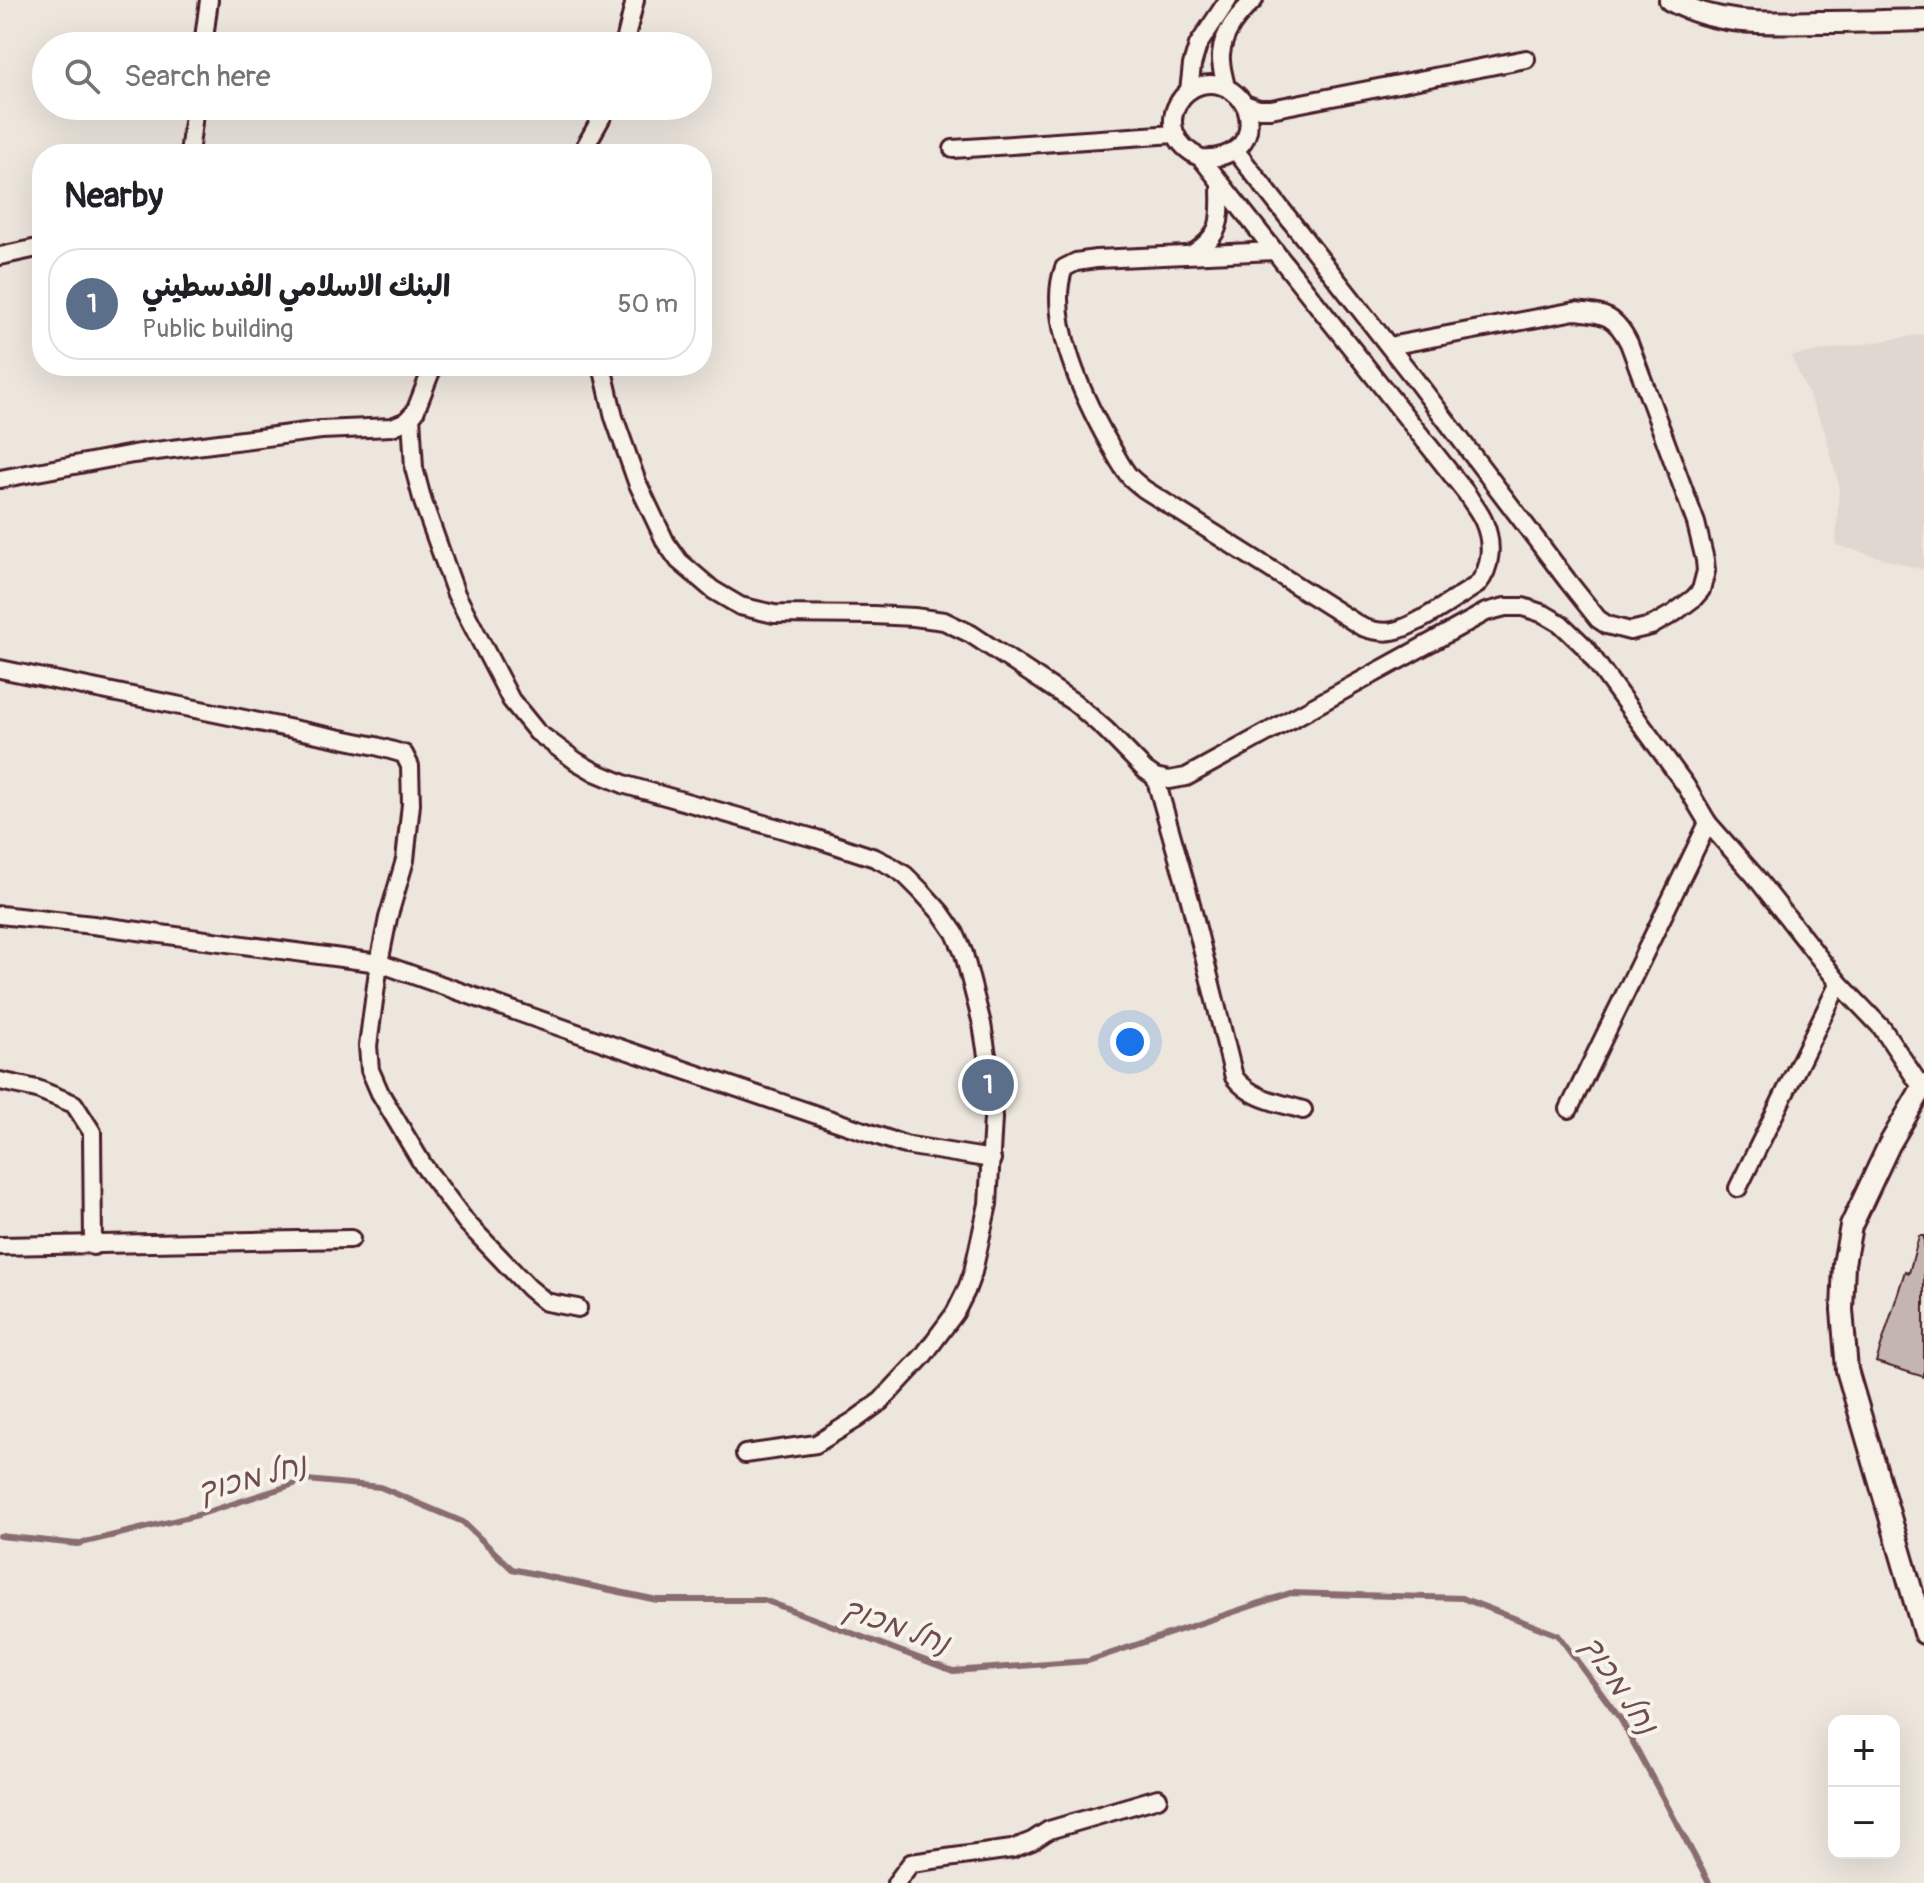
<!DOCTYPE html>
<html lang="en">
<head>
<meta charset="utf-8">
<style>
  body { margin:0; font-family:Pangolin,"Playpen Sans Arabic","Playpen Sans Hebrew",sans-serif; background:#f2f2f2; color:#202124 }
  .controls { position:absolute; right:24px; bottom:24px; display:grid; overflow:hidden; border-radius:16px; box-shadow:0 8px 32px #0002 }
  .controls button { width:72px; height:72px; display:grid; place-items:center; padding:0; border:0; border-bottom:2px solid #e0e0e0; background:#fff; color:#202124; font:40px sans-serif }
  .you { position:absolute; left:1130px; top:1042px; width:28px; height:28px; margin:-20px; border:6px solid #fff; border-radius:50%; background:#1a73e8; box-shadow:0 0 0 12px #1a73e833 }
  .badge { display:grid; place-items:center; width:52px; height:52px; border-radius:50%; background:#b45309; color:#fff; font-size:26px; font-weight:700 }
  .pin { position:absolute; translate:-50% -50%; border:4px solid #fff; box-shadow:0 2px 8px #0006 }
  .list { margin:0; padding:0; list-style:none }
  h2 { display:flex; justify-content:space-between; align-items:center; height:104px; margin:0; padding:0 32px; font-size:34px }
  h2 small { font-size:26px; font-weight:400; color:#757577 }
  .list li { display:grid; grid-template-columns:52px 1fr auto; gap:24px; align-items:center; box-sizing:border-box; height:112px; margin:0 16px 16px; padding:0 16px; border:2px solid #e0e0e0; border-radius:32px }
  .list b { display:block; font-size:30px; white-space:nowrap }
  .list p { margin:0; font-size:26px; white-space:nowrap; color:#757577 }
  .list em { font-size:26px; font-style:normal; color:#757577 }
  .icon { flex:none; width:44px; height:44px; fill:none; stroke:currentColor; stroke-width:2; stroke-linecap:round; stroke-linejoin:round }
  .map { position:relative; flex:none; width:1924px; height:1883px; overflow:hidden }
  .search { position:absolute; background:#fff; box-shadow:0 8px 32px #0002; left:32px; top:32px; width:680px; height:88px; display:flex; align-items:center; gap:20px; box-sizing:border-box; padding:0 28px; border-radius:44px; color:#757577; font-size:30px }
  .panel { position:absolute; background:#fff; box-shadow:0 8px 32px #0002; left:32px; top:144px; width:680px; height:232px; border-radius:32px }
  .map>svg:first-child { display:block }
  .built { fill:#e0d7d0 }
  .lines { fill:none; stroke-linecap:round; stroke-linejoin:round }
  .stream { stroke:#896c6f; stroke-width:6 }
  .building { fill:#c4b5b0; stroke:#4a1f2b; stroke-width:2 }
  .minor-casing { stroke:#4a1f2b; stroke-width:22 }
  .tertiary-casing { stroke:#4a1f2b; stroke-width:26 }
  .minor { stroke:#f7f3e8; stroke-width:16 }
  .tertiary { stroke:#f7f3e8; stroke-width:20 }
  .labels { text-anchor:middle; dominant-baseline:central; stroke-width:8; stroke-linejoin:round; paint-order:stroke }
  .water-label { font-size:30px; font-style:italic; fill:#6f4c53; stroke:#f7f3e8 }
</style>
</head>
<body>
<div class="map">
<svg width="1924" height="1883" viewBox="0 0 1924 1883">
  <rect width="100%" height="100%" fill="#ece6dd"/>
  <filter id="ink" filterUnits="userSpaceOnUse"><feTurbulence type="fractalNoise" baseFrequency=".0125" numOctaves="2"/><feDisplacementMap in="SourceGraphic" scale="16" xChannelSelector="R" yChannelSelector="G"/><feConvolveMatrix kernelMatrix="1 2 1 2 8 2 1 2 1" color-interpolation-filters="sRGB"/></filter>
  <g filter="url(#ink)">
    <!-- built -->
    <polygon class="built" points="1924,334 1924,570 1836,545 1839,485 1824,429 1791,356"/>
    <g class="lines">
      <!-- stream -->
      <polyline class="stream" points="0,1536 77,1544 198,1515 307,1480 380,1487 463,1522 512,1569 657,1600 764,1600 953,1671 1088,1661 1290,1593 1462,1598 1558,1635 1621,1720 1709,1883"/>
    </g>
    <!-- building -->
    <polygon class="building" points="1919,1236 1924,1236 1924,1377 1876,1362 1905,1271 1909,1273"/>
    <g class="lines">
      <defs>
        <g id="minor">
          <polyline points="203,46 209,0"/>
          <polyline points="624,46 635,0"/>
          <path d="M1226,87C1224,77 1220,65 1221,55C1223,32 1238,15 1254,0"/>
          <polyline points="1189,91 1192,65 1198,45 1228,0"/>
          <polyline points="1244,104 1259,109 1271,109 1526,59"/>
          <polyline points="953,149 1175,134"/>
          <path d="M1235,150L1417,382L1567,580L1598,619L1607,625L1630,631L1651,626L1674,613L1694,598L1701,590L1706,571L1705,560L1696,523L1629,343C1615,315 1605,314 1575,311L1389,346"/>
          <polyline points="189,154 195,106"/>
          <polyline points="581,154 608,106"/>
          <path d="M1201,158C1227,160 1253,146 1248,116C1247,106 1240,97 1232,91C1188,62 1142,131 1201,158L1467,494C1472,503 1480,512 1484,522C1493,543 1492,568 1477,585C1456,598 1415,627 1393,631C1382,633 1373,631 1362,627L1144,489C1139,485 1134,481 1130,477C1122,468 1116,455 1110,445C1085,401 1045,318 1064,268L1076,262L1096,259L1275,251"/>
          <path d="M1192,254C1225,233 1220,218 1220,183"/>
          <polyline points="0,256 42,247"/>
          <polyline points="602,366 614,417 637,482 666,543 679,561 713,590 740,606 774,614 873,615 914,617 944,621 971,634 1075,703 1106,730 1145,770 1155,777 1169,780 1186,777 1486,612 1505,607 1523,607 1544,614 1561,624 1585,647 1686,786 1708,823 1754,875 1839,983 1882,1028 1922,1088"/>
          <polyline points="411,416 414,468 423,502 456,594 511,700 537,732 576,761 595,772 626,785 817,839 875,858 891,866 905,875 921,891 941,913 955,933 964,954 982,1024 989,1068 993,1118 988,1204 973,1272 966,1291 955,1313 923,1356 881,1401 855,1420 816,1444 745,1454"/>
          <polyline points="0,479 133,454 321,430 392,427 406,421 415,412 433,366"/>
          <polyline points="0,669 376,746 404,754 410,766 411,804 405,860 388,918 379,963 368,1046 370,1070 380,1093 423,1165 466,1222 529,1288 546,1302 578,1308"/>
          <path d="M1155,777L1190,900L1234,1077C1251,1099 1277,1102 1303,1110"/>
          <polyline points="0,915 93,925 379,963 611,1045 905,1145 992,1159"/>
          <polyline points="0,1081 37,1089 74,1104 92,1132 93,1246"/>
          <polyline points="1569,1109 1708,823"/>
          <polyline points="1738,1188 1839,983"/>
          <polyline points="0,1246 351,1239"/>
          <polyline points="896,1883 911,1863 1012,1849 1032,1841 1049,1830 1158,1798"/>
        </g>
        <g id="tertiary">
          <path d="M1670,0C1719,26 1765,23 1819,22C1854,22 1889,21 1924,20"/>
          <polyline points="1924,1085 1889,1145 1851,1226 1844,1264 1842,1310 1847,1370 1924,1633"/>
        </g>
      </defs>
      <!-- minor casing -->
      <use href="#minor" class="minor-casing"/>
      <!-- tertiary casing -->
      <use href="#tertiary" class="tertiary-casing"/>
      <!-- minor -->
      <use href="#minor" class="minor"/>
      <!-- tertiary -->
      <use href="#tertiary" class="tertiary"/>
    </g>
  </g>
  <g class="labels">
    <!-- water labels -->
    <g class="water-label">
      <text transform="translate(252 1478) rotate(-15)">נחל מכוך</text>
      <text transform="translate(896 1626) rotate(20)">נחל מכוך</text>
      <text transform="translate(1619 1685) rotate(56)">נחל מכוך</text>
    </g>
  </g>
</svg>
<div class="controls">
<button>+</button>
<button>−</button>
</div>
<div class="you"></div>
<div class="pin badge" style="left:988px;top:1085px;background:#5c6f8a">1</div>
<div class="search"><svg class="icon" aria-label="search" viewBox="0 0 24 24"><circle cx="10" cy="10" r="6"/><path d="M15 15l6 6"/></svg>Search here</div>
<section class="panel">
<h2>Nearby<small></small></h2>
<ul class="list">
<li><span class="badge" style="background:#5c6f8a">1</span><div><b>البنك الاسلامي الفدسطيني</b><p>Public building</p></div><em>50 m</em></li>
</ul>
</section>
</div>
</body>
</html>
